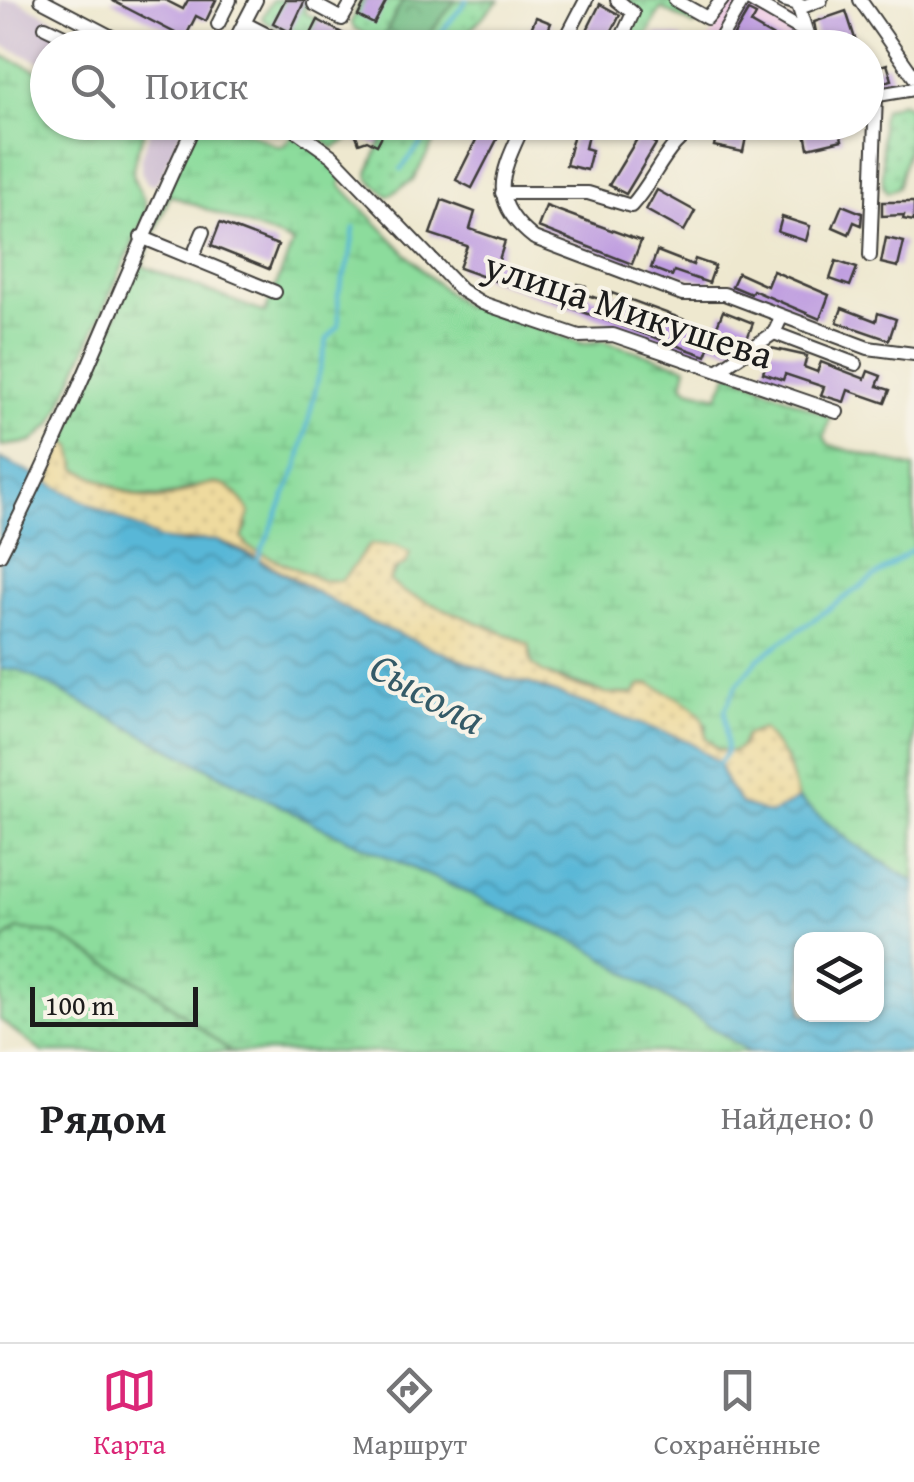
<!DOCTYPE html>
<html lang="ru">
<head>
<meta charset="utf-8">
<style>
  body { margin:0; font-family:"Gentium Book Plus",serif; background:#f2f2f2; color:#202124 }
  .controls { position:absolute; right:30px; bottom:30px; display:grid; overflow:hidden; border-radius:20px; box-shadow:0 2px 8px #0004 }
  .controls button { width:90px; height:90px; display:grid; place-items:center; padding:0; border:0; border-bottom:2px solid #e0e0e0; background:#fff; color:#202124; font:50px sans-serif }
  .scale { position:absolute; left:30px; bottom:25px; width:168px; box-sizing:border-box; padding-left:10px; border:5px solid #1c1c1c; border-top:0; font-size:28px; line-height:35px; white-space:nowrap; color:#1c1c1c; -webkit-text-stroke:8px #f7f3e8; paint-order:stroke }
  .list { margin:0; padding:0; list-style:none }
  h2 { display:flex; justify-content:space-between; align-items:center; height:130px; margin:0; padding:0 40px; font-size:42px }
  h2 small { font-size:32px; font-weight:400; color:#757577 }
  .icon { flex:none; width:55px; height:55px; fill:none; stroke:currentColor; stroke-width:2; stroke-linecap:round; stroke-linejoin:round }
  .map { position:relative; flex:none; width:914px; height:1052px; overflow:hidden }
  .search { position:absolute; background:#fff; box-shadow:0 2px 8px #0004; left:30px; right:30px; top:30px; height:110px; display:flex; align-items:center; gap:25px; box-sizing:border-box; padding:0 35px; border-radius:55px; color:#757577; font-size:38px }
  .sheet { height:290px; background:#fff }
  nav { display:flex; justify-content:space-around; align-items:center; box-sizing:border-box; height:140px; border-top:2px solid #e0e0e0; background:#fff; font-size:28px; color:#757577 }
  nav a { display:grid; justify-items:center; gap:5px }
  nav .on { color:#db2777 }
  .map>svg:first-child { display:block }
  .built { fill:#f0d0e5 }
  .industrial { fill:#cebed2 }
  .grass { fill:url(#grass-dots); stroke:#547c5c; stroke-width:2.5 }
  .forest { fill:url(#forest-crowns); stroke:#466c50; stroke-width:2.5 }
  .wetland { fill:url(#wetland-marsh); stroke:#547c5c; stroke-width:2.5; fill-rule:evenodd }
  .sand { fill:url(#sand-dots); stroke:#857b5d; stroke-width:2.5 }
  .water { fill:url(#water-waves); stroke:#3a6a7a; stroke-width:2.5; fill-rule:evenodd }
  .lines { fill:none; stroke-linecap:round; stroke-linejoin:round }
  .stream { stroke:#59b7d7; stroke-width:4 }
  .building { fill:#c09fe0 }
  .minor-casing { stroke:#3c3b37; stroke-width:16 }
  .minor { stroke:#fff; stroke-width:12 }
  .labels { text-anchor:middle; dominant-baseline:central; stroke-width:8; stroke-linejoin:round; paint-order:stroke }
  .street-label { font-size:40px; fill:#1c1c1c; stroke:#f7f3e8 }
  .water-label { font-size:42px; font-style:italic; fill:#345a67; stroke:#f7f3e8 }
</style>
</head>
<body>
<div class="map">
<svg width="914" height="1052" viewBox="0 0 914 1052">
  <defs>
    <pattern id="grass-dots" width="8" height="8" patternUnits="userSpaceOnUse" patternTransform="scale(2.5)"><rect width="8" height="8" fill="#8cdc9c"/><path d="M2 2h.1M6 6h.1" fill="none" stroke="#78bc86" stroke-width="1.8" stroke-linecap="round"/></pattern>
    <pattern id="forest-crowns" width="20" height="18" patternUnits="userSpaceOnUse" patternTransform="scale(2.5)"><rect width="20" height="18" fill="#71bc84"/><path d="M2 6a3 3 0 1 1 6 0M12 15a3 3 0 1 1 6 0" fill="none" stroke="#5c986b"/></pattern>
    <pattern id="wetland-marsh" width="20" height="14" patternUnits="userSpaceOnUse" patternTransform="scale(2.5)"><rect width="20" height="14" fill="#8cdc9c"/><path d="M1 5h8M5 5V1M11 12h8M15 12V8" fill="none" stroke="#78bc86"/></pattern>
    <pattern id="sand-dots" width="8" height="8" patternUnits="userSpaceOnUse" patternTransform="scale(2.5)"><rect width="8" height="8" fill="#eeda9e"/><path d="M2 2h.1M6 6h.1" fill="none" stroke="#ccba88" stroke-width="1.8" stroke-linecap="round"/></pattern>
    <pattern id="water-waves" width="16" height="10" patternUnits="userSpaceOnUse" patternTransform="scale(2.5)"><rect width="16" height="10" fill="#59b7d7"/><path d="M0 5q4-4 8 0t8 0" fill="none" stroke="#4994ae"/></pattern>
  </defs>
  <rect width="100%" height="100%" fill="#f7f3e8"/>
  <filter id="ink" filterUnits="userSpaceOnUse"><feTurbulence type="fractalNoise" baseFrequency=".01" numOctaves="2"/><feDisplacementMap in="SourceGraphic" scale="20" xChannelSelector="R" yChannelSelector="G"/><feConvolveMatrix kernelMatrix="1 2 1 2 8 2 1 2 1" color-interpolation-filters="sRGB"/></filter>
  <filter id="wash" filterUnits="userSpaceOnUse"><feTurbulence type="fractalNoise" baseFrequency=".0048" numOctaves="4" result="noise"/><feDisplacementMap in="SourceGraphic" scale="40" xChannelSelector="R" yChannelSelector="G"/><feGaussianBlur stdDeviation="2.25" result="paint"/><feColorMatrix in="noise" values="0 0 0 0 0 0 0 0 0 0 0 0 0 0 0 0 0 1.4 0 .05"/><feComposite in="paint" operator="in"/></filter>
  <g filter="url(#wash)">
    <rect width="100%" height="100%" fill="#eee8cf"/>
    <!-- built -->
    <polygon class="built" points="732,0 744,6 749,0 800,23 811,48 704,48"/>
    <!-- industrial -->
    <g class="industrial">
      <polygon points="0,0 17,0 107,47 48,48 47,65 0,44"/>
      <polygon points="153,123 184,123 161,177 155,184 148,184 141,172 141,157"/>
    </g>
    <!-- grass -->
    <g class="grass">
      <polygon points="272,0 310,0 304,12 318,20 309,38 327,47 316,47 264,21 262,18"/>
      <polygon points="362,0 403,0 378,47 366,47 370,37 354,28 351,22"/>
      <polygon points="422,0 499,0 468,32 461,47 400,48"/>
      <polygon points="625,0 667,0 699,17 694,25 661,8 641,47 621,48 639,10"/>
      <polygon points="901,102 909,106 909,146 898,187 887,193 883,186 881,120 884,109"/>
      <polygon points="296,123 318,123 330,129 336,124 349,139 333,148"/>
      <polygon points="389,123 444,123 413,180 388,196 369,179 368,173"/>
      <polygon points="17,929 56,934 148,988 231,1052 42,1052 0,1020 0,943"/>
    </g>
    <!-- forest -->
    <polygon class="forest" points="403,0 456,0 431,32 425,47 378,47"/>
    <!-- wetland -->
    <g class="wetland">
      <path d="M0,55L47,74L48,122L147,123C143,138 134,155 133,170C132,189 150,195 145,216L53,423L32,442L1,446Z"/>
      <path d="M195,123H241L244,130L277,146H283L294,134L306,140L343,175L340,185L426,274L464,307L467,305L582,343L604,341L687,367L683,384L688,389L718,396L728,374L733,373L830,417L824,437L829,445L914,468V882L851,842L798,799L786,760L763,730L733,753L718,750L705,737L707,725L635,694H608L543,673L531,663V652L521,640L405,593L388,581L409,553L397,547L371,544C359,556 353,570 340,581L321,580L249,548L242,538L248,524L191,487C148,510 117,487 77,469L72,447L65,441ZM170,195L293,243L265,313L142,266Z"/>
      <polygon points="0,669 19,670 319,826 589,948 750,1052 231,1052 148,987 56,934 17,929 0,943"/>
    </g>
    <!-- sand -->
    <path class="sand" d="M65,441L72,447L77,469C100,479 127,497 152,499C190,502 218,455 250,513L242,538L249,548L321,580L340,581C353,570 359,556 371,544L397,546L410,553L406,564L394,570L389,581L405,593L529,644L531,663C548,682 610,698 634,694L641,685L650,684C673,696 709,706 705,737L718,750L733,752L741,747L746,735L763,729L786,760L798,799L771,814L742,805L726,783L719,763L688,741L528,683L504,678C459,659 412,643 369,622C319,597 272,559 219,542C199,536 179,545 158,539C120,526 83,502 48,483Z"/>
    <!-- water -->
    <path class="water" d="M0,458L159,539L186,543L204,540L218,541L264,563L369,622L504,678L528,683L688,741L719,763L726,783L742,805L771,814L798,799L851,842L914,882V1052H750L589,948L319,826L19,670L0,669ZM802,939H876V1014H802Z"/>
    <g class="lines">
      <!-- stream -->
      <g class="stream">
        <polyline points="434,48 437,38 467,0"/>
        <polyline points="401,169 421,144 429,122"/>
        <polyline points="256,564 298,466 327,339 339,326 338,295 350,257 354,228"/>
        <polyline points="718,764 727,752 725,710 737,685 759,658 914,549"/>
      </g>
    </g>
    <g id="blocks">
      <!-- building -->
      <g class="building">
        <polygon points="111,0 165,0 183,9 188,0 216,0 206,21 196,16 185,38"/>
        <polygon points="285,0 305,0 290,32 273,23"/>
        <polygon points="366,0 387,0 374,24 358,16"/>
        <polygon points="600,4 620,15 603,48 578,48"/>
        <polygon points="748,11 756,15 751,24 786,44 791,35 798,40 798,48 742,48 733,42 731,40"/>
        <polygon points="846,11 858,48 819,48 814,22"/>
        <polygon points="536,17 551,23 541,48 523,48"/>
        <polygon points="318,20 370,48 327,48 309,38"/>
        <polygon points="656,34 682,38 681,48 654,48"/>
        <polygon points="887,64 892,80 870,86 866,70"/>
        <polygon points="350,122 389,122 377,145 367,140 359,143 356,135 346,129"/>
        <polygon points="485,122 506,122 472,188 456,180"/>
        <polygon points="577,122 591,122 585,148 592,150 587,170 566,165"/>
        <polygon points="803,122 838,122 842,140 808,148"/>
        <polygon points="717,131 746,137 743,152 714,146"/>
        <polygon points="640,134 656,144 626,194 609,185"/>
        <polygon points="657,190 695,211 684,231 646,210"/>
        <polygon points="442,200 475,212 470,229 505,241 498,263 576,290 578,284 586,286 584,294 608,302 612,293 715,331 723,311 753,323 747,339 730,350 711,343 706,356 459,268 467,246 430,234"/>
        <polygon points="882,202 914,202 914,221 903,219 904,215 882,216"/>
        <polygon points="842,205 862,213 861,225 854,222 849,234 833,227"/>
        <polygon points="546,206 641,241 632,264 538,227"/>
        <polygon points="782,217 810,226 806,241 778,232"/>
        <polygon points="220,223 278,245 269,269 211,246"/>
        <polygon points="886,238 904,242 898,267 881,263"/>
        <polygon points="657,251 693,265 695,259 715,266 709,283 674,271 672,276 651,268"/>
        <polygon points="836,261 857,268 850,286 830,279"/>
        <polygon points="773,271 829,295 820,319 753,290 751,294 732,286 738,273 767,286"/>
        <polygon points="842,308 876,321 878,313 896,319 889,340 837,322"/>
        <polygon points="771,348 807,356 804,367 817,372 821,362 865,379 868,371 881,376 877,386 890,390 885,403 848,390 844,402 821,395 824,387 785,374 783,380 763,373"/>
      </g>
    </g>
  </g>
  <g filter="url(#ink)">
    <use href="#blocks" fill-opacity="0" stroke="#3c3b37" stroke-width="2.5"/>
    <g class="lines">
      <defs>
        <g id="minor">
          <polyline points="41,0 133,48"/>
          <polyline points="317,0 314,4 342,19 353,0"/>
          <polyline points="675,0 707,18 722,0"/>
          <polyline points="750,0 807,33"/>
          <polyline points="784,0 805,6 821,0"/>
          <polyline points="860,0 914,77"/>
          <polyline points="798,5 810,43 808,48"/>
          <polyline points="244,23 293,48"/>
          <polyline points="218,24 230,0"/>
          <polyline points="45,27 89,48"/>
          <polyline points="231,48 256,0"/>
          <polyline points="561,48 586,0"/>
          <polyline points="617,48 633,13 617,0"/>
          <polyline points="725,48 720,42 722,36 743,0"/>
          <polyline points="866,97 914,89"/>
          <polyline points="284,122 332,156 461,290 482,303 579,336 613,335 837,412"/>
          <path d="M525,122C504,169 484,199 534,238L682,294H724L868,348L914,354"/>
          <path d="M502,193H588L631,206C658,177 665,139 706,122"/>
          <polyline points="141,237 275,292"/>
          <polyline points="870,256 876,95"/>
          <polyline points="192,258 203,232"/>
          <polyline points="781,318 774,333 856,364"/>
          <polyline points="719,370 774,333"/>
          <path d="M0,555C73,414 127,265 196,122"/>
        </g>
      </defs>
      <!-- minor casing -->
      <use href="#minor" class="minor-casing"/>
      <!-- minor -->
      <use href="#minor" class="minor"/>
    </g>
  </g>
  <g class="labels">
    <!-- street labels -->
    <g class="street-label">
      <text transform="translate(629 309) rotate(18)">улица Микушева</text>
    </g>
    <!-- water labels -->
    <g class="water-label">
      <text transform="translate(428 692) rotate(29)">Сысола</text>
    </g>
  </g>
</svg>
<div class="controls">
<button><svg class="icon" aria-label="layers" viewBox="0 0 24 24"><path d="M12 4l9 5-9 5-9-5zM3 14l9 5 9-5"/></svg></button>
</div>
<div class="scale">100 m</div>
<div class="search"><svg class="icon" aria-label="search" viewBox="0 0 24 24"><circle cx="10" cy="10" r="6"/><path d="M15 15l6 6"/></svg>Поиск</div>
</div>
<section class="sheet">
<h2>Рядом<small>Найдено: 0</small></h2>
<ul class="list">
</ul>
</section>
<nav>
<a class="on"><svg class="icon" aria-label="map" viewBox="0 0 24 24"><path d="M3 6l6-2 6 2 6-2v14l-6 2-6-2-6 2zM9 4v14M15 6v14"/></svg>Карта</a>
<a><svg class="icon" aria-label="directions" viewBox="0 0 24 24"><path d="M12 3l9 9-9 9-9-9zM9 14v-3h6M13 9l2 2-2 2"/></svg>Маршрут</a>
<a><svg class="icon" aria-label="saved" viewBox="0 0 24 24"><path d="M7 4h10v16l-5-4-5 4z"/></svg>Сохранённые</a>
</nav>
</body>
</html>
